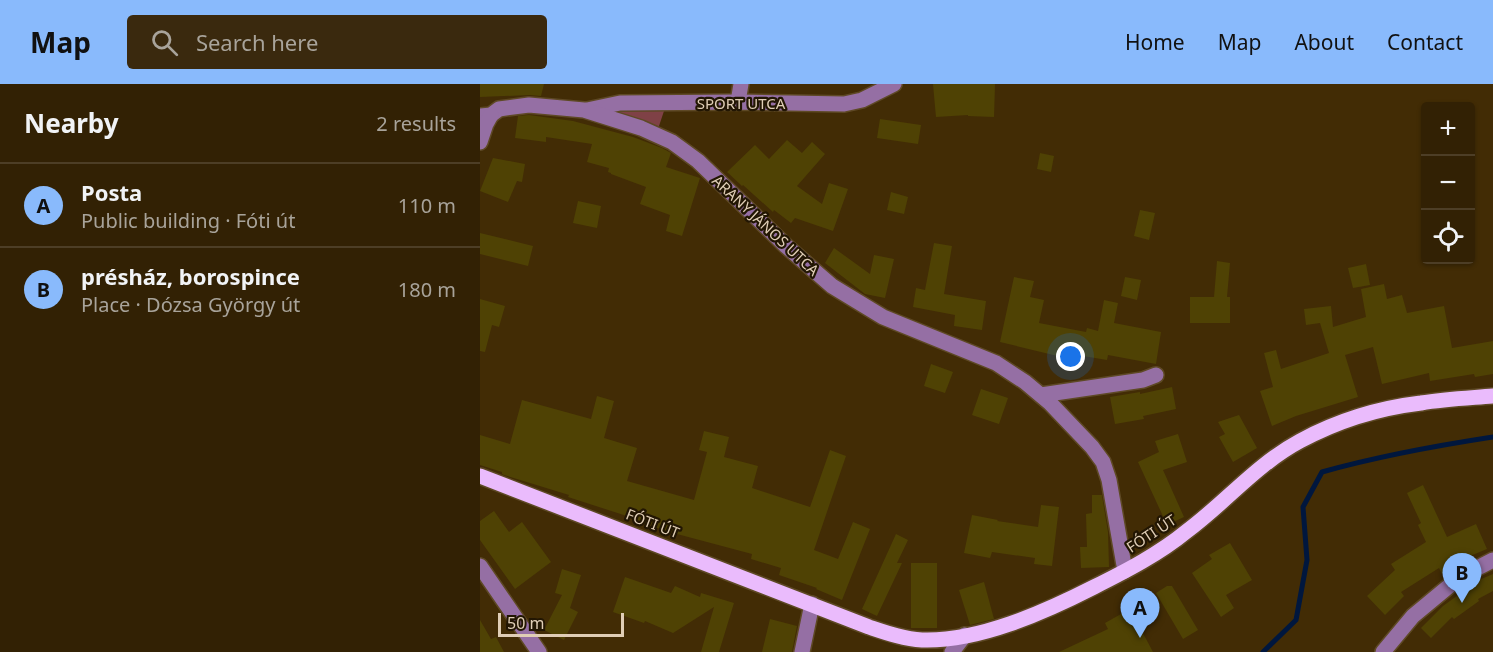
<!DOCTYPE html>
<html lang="en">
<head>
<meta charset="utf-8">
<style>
  body { margin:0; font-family:"Noto Sans",sans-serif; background:#3a290e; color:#f1f3f6 }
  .controls { position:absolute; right:18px; top:18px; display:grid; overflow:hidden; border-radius:6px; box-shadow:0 2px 4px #0004 }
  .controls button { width:54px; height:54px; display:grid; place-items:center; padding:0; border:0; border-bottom:2px solid #4d3e26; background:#322104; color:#f1f3f6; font:30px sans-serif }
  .scale { position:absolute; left:18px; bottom:15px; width:126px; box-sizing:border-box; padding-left:6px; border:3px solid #e0ceb6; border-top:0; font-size:16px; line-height:21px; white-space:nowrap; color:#e0ceb6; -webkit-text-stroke:4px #221603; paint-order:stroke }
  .you { position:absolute; left:591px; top:273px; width:21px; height:21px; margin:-15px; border:4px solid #fff; border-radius:50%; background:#1a73e8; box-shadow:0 0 0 9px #1a73e833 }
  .badge { display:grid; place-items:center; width:39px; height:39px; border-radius:50%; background:#89bafc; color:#111; font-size:20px; font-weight:700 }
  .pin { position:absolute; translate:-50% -50px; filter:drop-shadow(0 2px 3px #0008) }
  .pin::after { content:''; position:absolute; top:32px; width:21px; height:18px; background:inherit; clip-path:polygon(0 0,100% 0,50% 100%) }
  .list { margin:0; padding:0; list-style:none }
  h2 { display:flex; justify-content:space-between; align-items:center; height:78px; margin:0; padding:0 24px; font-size:26px }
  h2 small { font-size:20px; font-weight:400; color:#a8a39a }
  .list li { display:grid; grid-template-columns:39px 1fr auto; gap:18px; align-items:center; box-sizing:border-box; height:84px; padding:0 24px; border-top:2px solid #4d3e26 }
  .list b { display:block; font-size:22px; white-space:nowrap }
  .list p { margin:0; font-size:20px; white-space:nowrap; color:#a8a39a }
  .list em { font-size:20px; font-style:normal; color:#a8a39a }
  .icon { flex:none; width:33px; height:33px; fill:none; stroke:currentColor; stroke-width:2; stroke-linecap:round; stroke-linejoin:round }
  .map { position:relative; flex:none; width:1013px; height:568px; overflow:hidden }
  header { display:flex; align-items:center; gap:36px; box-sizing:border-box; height:84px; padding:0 30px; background:#89bafc; color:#111 }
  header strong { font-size:28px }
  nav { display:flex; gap:33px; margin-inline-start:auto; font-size:21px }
  .search { width:420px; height:54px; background:#3a290e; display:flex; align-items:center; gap:15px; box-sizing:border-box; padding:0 21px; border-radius:6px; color:#a8a39a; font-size:22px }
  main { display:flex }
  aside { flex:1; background:#322104 }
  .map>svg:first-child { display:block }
  .green { fill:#7f4146 }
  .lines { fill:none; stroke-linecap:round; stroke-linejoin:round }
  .stream { stroke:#00173e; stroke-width:5 }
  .building { fill:#4f4204 }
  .minor-casing { stroke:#5e4925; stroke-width:18 }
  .major-casing { stroke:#5e4925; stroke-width:18 }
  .minor { stroke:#956fa4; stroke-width:15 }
  .major { stroke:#eabbfc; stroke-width:15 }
  .labels { text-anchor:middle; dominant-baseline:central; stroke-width:4.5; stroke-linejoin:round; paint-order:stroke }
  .street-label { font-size:15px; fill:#e0ceb6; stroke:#221603 }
</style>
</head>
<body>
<header>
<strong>Map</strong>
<div class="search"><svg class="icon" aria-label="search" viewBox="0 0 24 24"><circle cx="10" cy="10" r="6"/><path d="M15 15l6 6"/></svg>Search here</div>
<nav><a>Home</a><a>Map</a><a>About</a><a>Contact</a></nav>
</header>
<main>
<aside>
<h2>Nearby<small>2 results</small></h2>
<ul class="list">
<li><span class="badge">A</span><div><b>Posta</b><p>Public building · Fóti út</p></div><em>110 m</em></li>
<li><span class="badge">B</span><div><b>présház, borospince</b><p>Place · Dózsa György út</p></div><em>180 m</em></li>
</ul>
</aside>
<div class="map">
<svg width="1013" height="568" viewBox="0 0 1013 568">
  <rect width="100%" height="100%" fill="#422c05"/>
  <!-- green -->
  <polygon class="green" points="185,24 178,45 120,26"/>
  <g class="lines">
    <!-- stream -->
    <path class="stream" d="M783,568L816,536L827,476L823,423L842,388C899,372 954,362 1013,353"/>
  </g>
  <!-- building -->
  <g class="building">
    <polygon points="0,0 64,0 61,12 50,11 0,13"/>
    <polygon points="453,0 515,0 514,33 488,32 488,31 456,33"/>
    <polygon points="49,31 93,37 153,53 182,64 191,69 186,83 220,94 202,152 186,147 190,131 160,120 166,103 131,90 131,89 128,88 129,84 107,78 112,60 66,53 66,58 35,54 38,32"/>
    <polygon points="400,35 441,41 438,60 397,54"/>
    <polygon points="307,56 322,69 332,58 345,70 317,102 342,120 349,99 368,105 353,147 315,134 311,139 294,126 293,128 263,101 262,102 247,88 275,61 289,75"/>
    <polygon points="560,69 574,72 571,88 557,85"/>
    <polygon points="13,74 45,80 42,98 37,97 28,118 0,107"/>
    <polygon points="411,108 428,113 424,130 407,126"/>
    <polygon points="98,117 121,122 117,144 93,139"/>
    <polygon points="660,126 675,129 669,156 654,152"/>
    <polygon points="0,149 53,162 48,182 0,170"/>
    <polygon points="454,159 472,162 464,210 506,217 502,246 474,242 475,231 433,223 436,204 445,206"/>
    <polygon points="354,164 390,190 394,171 414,175 405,214 385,210 345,179"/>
    <polygon points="737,177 750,179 747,213 750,213 750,239 710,239 710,213 734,213"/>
    <polygon points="886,180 890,201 873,204 868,184"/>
    <polygon points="534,193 554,197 550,213 564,216 559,239 606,248 607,244 618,247 624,216 638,219 634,239 681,248 676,280 628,271 627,276 591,270 590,275 520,258"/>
    <polygon points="645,193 661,196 657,216 641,212"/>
    <polygon points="904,200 907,215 922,211 927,229 964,222 972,264 1013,257 1013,290 995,293 994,290 950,297 949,289 902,300 893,263 865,271 878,313 816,332 792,342 780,307 793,303 784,269 796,266 801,285 849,269 840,239 826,241 824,225 851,222 853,243 886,233 881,205"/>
    <polygon points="0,215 25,222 19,243 12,241 5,268 0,267"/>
    <polygon points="451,280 473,288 465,309 444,302"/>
    <polygon points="692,303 696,325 663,332 664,335 635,340 630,313 660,308 660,310"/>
    <polygon points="501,305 528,314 519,340 492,331"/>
    <polygon points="117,312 134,317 124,354 157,364 147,397 214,416 227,368 219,366 224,347 249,353 244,373 278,382 272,404 330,423 350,366 366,372 334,466 358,475 373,438 390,445 362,516 336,505 337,504 299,491 301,484 271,475 272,470 197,450 152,436 153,434 88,413 89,411 24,391 22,390 22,388 0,381 0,351 30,360 42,316 111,335"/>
    <polygon points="759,331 777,364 753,378 739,353 745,350 738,338"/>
    <polygon points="698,350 707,378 683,386 704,433 687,441 658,378 679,368 675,357"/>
    <polygon points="943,401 967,453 996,440 1007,465 978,477 980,481 962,490 959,484 921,508 924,512 905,531 887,512 915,486 911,480 946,458 938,441 941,439 927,409"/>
    <polygon points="612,411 622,411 628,448 629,483 601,484 600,463 607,463 606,430 612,429"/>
    <polygon points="561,421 579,423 572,482 554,480 555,474 512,468 510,474 484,469 492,431 518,436 517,437 558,443"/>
    <polygon points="14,427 29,448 42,438 71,478 35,505 0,456 0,437"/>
    <polygon points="416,450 428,456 417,479 422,479 397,532 382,525"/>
    <polygon points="750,459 772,496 746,511 754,524 741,533 712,489 732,475 729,471"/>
    <rect x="431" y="479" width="26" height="65"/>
    <polygon points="82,485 101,491 90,524 98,528 84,556 64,546 82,511 75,509"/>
    <polygon points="1013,490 1013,507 998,515 999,517 974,535 972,533 951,554 941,544 963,522 999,496"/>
    <polygon points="145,493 191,509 195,502 220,513 221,509 254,519 239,568 221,568 234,523 193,549 165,537 164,539 133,528"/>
    <polygon points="504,498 514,535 490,541 479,506"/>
    <polygon points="687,502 692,502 718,546 703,555 676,509"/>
    <polygon points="650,525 673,568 579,568 628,545 625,539"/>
    <polygon points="290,535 317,542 312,568 282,568"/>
    <polygon points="0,536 11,555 16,553 24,568 0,568"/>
  </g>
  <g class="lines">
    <defs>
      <g id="minor">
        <polyline points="258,18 261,0"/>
        <polyline points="107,26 140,19 258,18 364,20 382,16 414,0"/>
        <polyline points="0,32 11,31 19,25 49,21 104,26 161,44 192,58 218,77 306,162 352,202 403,233 516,279 545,298 570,319 612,363 623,378 629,396 645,487"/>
        <polyline points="0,58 6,40 11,31"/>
        <polyline points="561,311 663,296 676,291"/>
        <polyline points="0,482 59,568"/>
        <polyline points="322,568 332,520"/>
        <polyline points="472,568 485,551"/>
        <polyline points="903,568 933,532 980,493 1013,476"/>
      </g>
      <path id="major" d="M0,392L389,543C407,549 424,555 442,556C498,558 565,528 614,503C646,487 679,470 707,447C746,418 777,380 820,357C857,337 899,324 941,319C965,315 989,314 1013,312"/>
    </defs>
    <!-- minor casing -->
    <use href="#minor" class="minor-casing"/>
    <!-- major casing -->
    <use href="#major" class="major-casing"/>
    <!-- minor -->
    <use href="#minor" class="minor"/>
    <!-- major -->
    <use href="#major" class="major"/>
  </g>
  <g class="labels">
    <!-- street labels -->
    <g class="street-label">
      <text x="261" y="19">SPORT UTCA</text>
      <text transform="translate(286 141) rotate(43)">ARANY JÁNOS UTCA</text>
      <text transform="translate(173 439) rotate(21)">FÓTI ÚT</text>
      <text transform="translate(671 449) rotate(-33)">FÓTI ÚT</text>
    </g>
  </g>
</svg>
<div class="controls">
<button>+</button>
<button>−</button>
<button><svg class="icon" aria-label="locate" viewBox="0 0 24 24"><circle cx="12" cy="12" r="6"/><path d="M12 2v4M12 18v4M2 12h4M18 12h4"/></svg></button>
</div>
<div class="scale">50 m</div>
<div class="you"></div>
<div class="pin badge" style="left:660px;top:554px">A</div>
<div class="pin badge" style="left:982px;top:519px">B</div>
</div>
</main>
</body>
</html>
